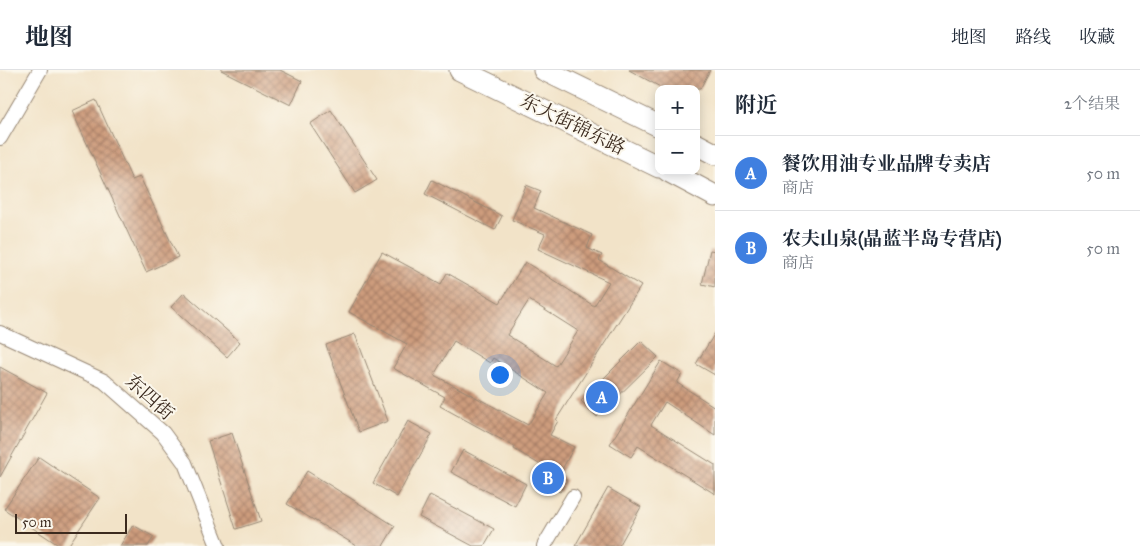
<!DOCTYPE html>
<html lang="zh">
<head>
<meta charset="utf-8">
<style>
  body { margin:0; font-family:"IM FELL Great Primer","Noto Serif SC",serif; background:#f2f2f3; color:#1f2937 }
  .controls { position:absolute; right:15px; top:15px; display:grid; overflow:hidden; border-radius:10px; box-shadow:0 2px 12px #0003 }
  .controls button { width:45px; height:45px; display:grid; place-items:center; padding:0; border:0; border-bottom:1px solid #e0e1e3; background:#fff; color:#1f2937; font:25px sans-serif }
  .scale { position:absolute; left:15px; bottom:12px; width:112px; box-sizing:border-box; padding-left:5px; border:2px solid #3b2a1e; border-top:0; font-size:14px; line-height:18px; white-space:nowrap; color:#3b2a1e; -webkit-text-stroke:4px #fbf7ec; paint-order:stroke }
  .you { position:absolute; left:499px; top:304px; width:18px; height:18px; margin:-12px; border:4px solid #fff; border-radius:50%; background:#1a73e8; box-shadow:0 0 0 8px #1a73e833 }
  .badge { display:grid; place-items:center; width:32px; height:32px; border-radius:50%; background:#c8321e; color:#fff; font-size:16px; font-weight:700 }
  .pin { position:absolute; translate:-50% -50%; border:2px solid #fff; box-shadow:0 1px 5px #0006 }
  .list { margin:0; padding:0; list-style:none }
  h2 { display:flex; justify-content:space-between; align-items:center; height:65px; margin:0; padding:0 20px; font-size:21px }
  h2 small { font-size:16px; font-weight:400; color:#747a83 }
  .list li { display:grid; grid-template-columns:32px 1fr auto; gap:15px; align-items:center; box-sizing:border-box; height:75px; padding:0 20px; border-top:1px solid #e0e1e3 }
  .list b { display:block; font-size:19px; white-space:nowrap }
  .list p { margin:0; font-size:16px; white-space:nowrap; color:#747a83 }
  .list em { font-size:16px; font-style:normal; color:#747a83 }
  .map { position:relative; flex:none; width:715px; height:476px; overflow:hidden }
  header { display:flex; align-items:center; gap:30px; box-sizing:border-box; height:70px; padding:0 25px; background:#fff; border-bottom:1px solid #e0e1e3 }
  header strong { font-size:24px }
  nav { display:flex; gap:28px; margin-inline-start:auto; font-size:18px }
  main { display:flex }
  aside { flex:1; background:#fff }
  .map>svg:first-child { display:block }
  .building { fill:url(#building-cross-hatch); fill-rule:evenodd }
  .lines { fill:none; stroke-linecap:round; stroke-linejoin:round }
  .minor-casing { stroke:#968673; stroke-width:16 }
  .primary-casing { stroke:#968673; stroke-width:23 }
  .minor { stroke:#fff; stroke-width:14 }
  .primary { stroke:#fff; stroke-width:21 }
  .labels { text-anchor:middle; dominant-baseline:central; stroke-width:4; stroke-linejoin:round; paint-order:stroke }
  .street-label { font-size:19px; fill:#3b2a1e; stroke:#fbf7ec }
</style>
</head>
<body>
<header>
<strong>地图</strong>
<nav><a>地图</a><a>路线</a><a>收藏</a></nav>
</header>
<main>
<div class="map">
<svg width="715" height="476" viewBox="0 0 715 476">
  <defs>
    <pattern id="building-cross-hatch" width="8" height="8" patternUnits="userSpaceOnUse" patternTransform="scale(1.25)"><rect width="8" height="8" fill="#cd9c7d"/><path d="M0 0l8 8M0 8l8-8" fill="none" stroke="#a87f66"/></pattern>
  </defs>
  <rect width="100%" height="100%" fill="#fbf7ec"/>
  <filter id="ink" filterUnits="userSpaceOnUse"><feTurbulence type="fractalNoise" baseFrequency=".02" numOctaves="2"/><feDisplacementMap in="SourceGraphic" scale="10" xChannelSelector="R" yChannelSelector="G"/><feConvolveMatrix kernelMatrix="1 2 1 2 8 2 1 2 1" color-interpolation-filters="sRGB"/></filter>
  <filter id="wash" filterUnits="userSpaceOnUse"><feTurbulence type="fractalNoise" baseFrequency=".0096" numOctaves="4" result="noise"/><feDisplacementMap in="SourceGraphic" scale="20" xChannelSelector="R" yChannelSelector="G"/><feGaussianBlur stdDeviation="1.12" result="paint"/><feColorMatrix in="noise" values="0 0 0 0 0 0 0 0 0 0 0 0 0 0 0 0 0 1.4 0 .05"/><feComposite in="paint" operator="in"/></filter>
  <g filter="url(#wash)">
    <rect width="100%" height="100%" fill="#f2e3c8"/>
    <g id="blocks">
      <!-- building -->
      <g class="building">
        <polygon points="221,0 280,0 302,11 291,35"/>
        <polygon points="629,0 710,0 700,19 664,19"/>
        <polygon points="96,30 132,110 140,107 178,187 146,202 72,41"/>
        <polygon points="331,40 377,110 355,123 310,54"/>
        <polygon points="432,110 502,146 495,160 425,124"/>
        <path d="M526,115L541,121L534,138L592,165L587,178L602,185L599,190L641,216L556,350L558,351L550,365L574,377L559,405L567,410L560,422L537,410L544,397L514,379L515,377L440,336L445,327L393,298L407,274L349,242L382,182L441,214L447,203L500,233L525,192L594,236L609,212L538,179L545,164L512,150ZM529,230L578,261L556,296L507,265ZM454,271L490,293L493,288L548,323L528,355L434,305Z"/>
        <polygon points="710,180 715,181 715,217 702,214"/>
        <polygon points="184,223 240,272 227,287 171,237"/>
        <polygon points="715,263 715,305 696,294"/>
        <polygon points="355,264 388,351 359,362 326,275"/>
        <polygon points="641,271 658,287 597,347 581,331"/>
        <polygon points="661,291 682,304 677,313 715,337 715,365 665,332 651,355 715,395 715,424 638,376 631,387 610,374"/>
        <polygon points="0,297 47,323 0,407"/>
        <polygon points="408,351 432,364 397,427 373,413"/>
        <polygon points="232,363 261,451 236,459 208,371"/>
        <polygon points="463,380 526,414 515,436 451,402"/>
        <polygon points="39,387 100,428 68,476 60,476 4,439"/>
        <polygon points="307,401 395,456 383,476 357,476 287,434"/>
        <polygon points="608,418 641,437 619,476 575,476"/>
        <polygon points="430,425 494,459 484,476 473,476 419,447"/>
        <polygon points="133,455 154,467 148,476 120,476"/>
      </g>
    </g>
  </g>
  <g filter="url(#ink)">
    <use href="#blocks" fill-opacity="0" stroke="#968673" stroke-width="1"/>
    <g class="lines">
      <defs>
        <g id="minor">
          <polyline points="0,68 40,0"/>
          <polyline points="0,263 104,311 163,363 185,393 218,476"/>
          <polyline points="544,476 573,427"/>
        </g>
        <g id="primary">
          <polyline points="460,0 659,97"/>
          <polyline points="544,0 659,56"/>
          <polyline points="696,74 715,84"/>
          <polyline points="668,101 715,126"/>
        </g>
      </defs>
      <!-- minor casing -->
      <use href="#minor" class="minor-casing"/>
      <!-- primary casing -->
      <use href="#primary" class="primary-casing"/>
      <!-- minor -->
      <use href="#minor" class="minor"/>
      <!-- primary -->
      <use href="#primary" class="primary"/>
    </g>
  </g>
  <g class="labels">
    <!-- street labels -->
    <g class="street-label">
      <text transform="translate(573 54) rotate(26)">东大街锦东路</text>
      <text transform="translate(150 327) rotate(42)">东四街</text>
    </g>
  </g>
</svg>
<div class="controls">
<button>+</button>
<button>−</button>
</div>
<div class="scale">50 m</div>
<div class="you"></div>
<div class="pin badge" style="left:602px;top:327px;background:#3f7fe0">A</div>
<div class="pin badge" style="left:548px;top:408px;background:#3f7fe0">B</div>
</div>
<aside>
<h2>附近<small>2个结果</small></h2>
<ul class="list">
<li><span class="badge" style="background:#3f7fe0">A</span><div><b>餐饮用油专业品牌专卖店</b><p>商店</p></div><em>50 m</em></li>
<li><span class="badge" style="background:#3f7fe0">B</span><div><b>农夫山泉(晶蓝半岛专营店)</b><p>商店</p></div><em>50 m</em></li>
</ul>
</aside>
</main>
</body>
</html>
